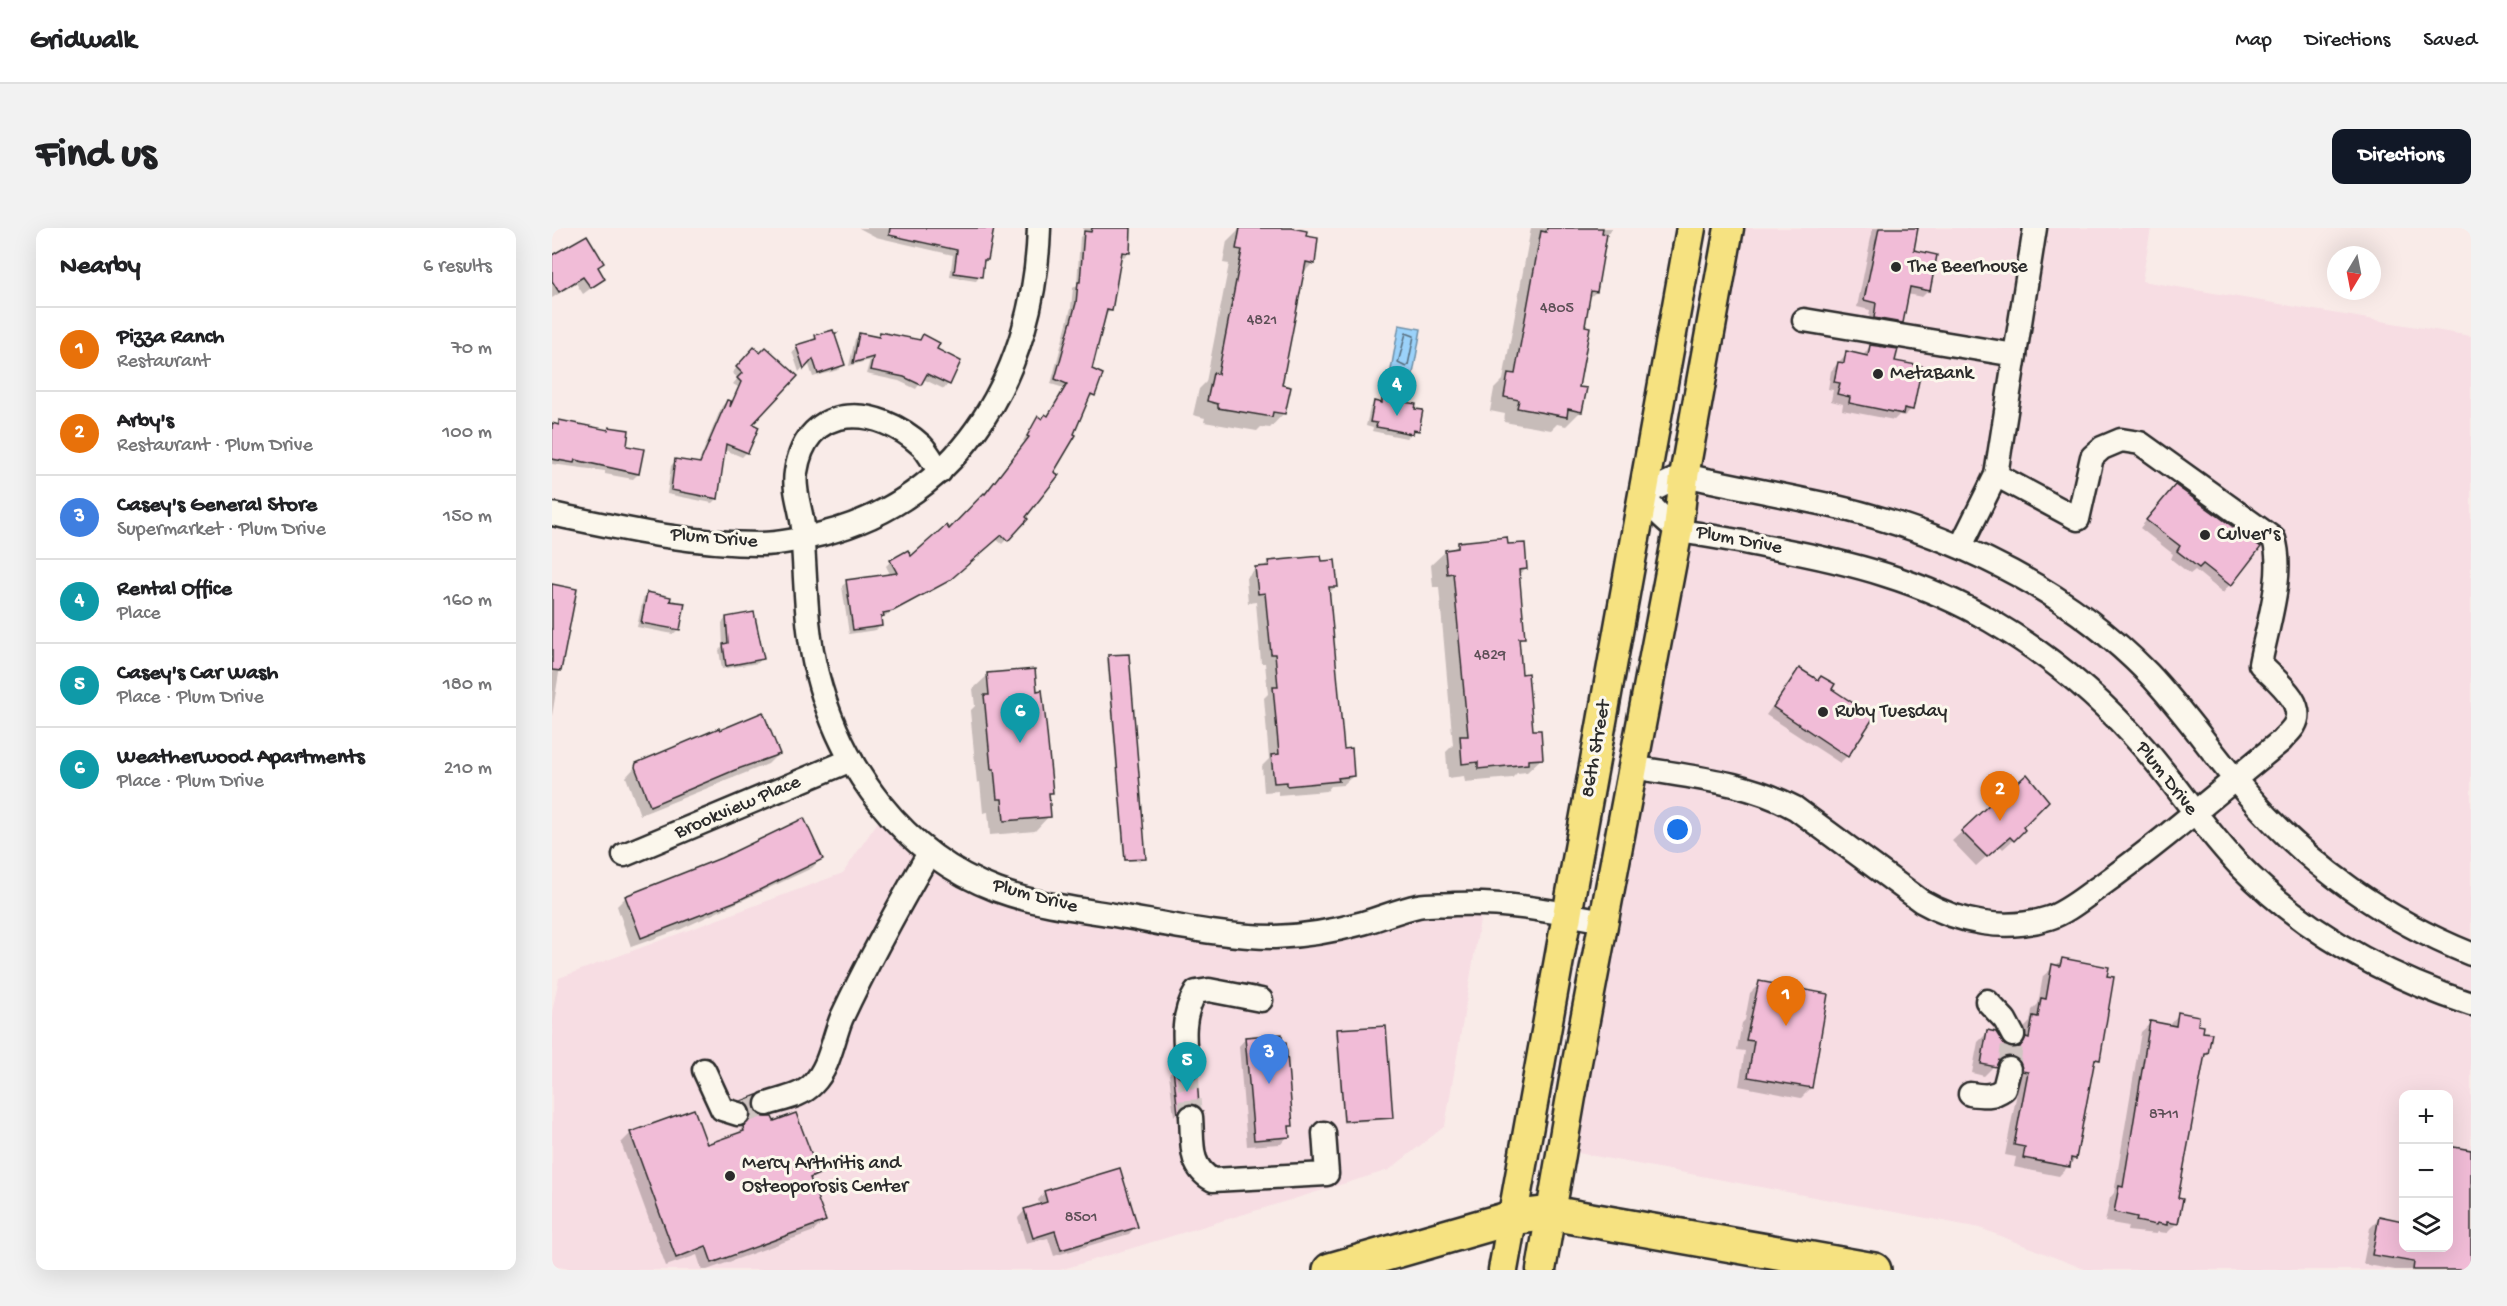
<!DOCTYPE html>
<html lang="en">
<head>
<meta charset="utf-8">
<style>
  body { margin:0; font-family:"Gochi Hand",sans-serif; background:#f2f2f2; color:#202124 }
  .controls { position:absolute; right:18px; bottom:18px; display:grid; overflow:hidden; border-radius:12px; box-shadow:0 6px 24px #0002 }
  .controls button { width:54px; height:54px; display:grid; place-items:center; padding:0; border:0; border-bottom:2px solid #e0e0e0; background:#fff; color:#202124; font:30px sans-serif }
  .compass { position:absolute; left:1775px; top:18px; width:54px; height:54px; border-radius:50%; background:#fff; box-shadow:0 6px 24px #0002; rotate:190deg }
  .you { position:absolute; left:1126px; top:602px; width:21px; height:21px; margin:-15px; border:4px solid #fff; border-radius:50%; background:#1a73e8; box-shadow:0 0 0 9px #1a73e833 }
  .badge { display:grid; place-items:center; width:39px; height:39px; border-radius:50%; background:#111827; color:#fff; font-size:20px; font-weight:700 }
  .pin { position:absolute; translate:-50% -50px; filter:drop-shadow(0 2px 3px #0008) }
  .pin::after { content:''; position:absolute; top:32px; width:21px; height:18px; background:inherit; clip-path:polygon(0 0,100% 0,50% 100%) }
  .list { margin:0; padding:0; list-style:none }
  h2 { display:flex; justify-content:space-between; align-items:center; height:78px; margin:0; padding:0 24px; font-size:26px }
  h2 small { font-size:20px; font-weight:400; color:#757577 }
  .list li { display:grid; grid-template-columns:39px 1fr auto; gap:18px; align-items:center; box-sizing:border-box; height:84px; padding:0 24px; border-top:2px solid #e0e0e0 }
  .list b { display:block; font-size:22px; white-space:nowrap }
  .list p { margin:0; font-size:20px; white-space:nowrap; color:#757577 }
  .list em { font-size:20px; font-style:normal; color:#757577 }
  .icon { flex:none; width:33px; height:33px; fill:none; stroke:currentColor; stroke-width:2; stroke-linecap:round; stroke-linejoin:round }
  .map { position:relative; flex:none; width:1919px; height:1042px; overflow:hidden; border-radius:12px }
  header { display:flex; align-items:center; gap:36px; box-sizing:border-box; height:84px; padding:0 30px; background:#fff; border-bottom:2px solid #e0e0e0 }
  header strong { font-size:28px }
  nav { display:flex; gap:33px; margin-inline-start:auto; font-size:21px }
  .intro { display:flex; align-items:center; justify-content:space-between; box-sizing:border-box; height:144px; padding:0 36px }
  h1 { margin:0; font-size:42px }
  .button { padding:15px 27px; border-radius:12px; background:#111827; color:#fff; font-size:21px; font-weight:700 }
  main { display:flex; gap:36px; padding:0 36px }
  aside { flex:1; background:#fff; border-radius:12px; box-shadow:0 6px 24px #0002 }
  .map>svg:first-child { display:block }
  .built { fill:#f7dde3; fill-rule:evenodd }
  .water { fill:#9bd2fa; stroke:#6e8fa7; stroke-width:1.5 }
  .shadow { fill:#0003 }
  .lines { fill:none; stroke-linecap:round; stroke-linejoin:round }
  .shore { stroke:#586e7e; stroke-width:1.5 }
  .building { fill:#f1bcd7; stroke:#2b2b2b; stroke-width:1.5 }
  .minor-tunnel { stroke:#d0c5c2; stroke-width:22; stroke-dasharray:22 11; stroke-linecap:butt }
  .minor-casing { stroke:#2b2b2b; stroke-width:27 }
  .major-casing { stroke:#2b2b2b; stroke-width:33 }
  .highway-casing { stroke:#2b2b2b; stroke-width:38 }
  .minor { stroke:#fbf7ec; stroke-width:22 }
  .major { stroke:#f6e281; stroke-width:28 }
  .highway { stroke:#f6e281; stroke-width:33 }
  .poi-dot { fill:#2b2b2b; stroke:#fbf7ec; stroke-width:2 }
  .labels { text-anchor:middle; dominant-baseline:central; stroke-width:6; stroke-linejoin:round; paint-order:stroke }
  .number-label { font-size:16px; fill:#5c4f56 }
  .poi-label { font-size:20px; fill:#2b2b2b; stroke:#fbf7ec; text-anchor:start }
  .street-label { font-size:20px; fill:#2b2b2b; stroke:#fbf7ec }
</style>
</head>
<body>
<header>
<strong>Gridwalk</strong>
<nav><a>Map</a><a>Directions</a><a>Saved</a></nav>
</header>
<div class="intro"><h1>Find us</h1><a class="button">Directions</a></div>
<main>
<aside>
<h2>Nearby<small>6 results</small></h2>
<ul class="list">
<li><span class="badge" style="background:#e8710a">1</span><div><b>Pizza Ranch</b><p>Restaurant</p></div><em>70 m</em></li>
<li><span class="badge" style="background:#e8710a">2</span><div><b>Arby's</b><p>Restaurant · Plum Drive</p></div><em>100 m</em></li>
<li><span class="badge" style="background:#3f7fe0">3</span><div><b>Casey's General Store</b><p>Supermarket · Plum Drive</p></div><em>150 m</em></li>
<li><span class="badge" style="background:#0f9aa8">4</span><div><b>Rental Office</b><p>Place</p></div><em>160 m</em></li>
<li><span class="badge" style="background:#0f9aa8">5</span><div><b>Casey's Car Wash</b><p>Place · Plum Drive</p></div><em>180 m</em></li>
<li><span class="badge" style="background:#0f9aa8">6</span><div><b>Weatherwood Apartments</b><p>Place · Plum Drive</p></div><em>210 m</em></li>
</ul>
</aside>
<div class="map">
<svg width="1919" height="1042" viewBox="0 0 1919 1042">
  <rect width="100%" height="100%" fill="#f9ebe8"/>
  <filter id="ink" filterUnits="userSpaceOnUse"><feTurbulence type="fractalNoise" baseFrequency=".0167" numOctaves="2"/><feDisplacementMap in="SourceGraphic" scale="12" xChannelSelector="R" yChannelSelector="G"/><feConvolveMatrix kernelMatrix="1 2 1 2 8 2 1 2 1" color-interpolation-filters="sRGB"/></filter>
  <g filter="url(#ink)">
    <!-- built -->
    <g class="built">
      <path d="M1177,0H1599L1590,53L1919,108V1042H1535L1428,1000L1010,922ZM1852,866H1896V1020H1852Z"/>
      <polygon points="334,582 443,661 684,706 931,675 893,898 837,942 508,1042 24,1042 0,1038 0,784 7,750 291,645"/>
    </g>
    <!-- water -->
    <polygon class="water" points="847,97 869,101 861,146 839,142"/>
    <!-- shadow -->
    <g class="shadow">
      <polygon points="307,0 425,0 435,32 430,36 428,48 424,53 398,49 401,27 324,9"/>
      <polygon points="531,0 578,0 576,24 572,29 568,28 559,83 552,87 538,142 542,167 535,171 520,206 472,289 474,291 450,316 444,311 391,357 335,387 330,388 328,390 329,397 324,402 297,406 290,358 295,354 339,348 334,338 338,334 355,324 358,330 397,303 433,268 474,214 471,213 482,195 486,190 489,192 495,189 512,160 499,156 519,80 521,60 525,57 528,9 532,5"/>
      <polygon points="688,0 732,0 752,9 761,35 751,45 728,158 732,185 718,200 709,199 705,203 652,194 653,190 641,187 647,161 654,154 677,36 671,35 675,13"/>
      <polygon points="979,0 1061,0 1054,7 1044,64 1036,71 1031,99 1026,160 1029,183 1014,198 1005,196 999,202 952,194 953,186 938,183 942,161 951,152"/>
      <polygon points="1321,0 1365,0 1360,24 1377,62 1370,69 1355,66 1350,94 1342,101 1316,97 1318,82 1305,79"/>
      <polygon points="0,29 45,40 51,51 31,66 24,55 0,70"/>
      <polygon points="328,106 365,113 371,108 383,122 396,156 392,161 371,151 364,161 347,153 314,146 318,132 297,138 303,111 308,107 324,110"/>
      <polygon points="264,109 291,137 286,142 261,149 256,134 247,144 240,123"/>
      <polygon points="1318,118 1342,134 1360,181 1352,188 1347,187 1342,192 1290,182 1291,176 1279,173 1281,162 1276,161 1279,143 1295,125 1311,128"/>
      <polygon points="202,121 208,127 199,197 205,200 195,224 190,229 171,221 165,270 160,275 115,266 119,238 123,233 146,236 170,178 175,173 179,174 186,159 181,156 186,150 180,145"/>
      <polygon points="831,172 866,202 854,210 820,203 821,200 814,198 818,180"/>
      <polygon points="8,194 54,203 57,200 73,219 86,246 81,251 53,246 53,243 0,236 0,197 4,198"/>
      <polygon points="1616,266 1707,319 1671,365 1643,342 1638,346 1619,331 1621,326 1588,300"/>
      <polygon points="907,316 955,318 974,341 966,348 971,409 966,415 969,448 979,504 990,530 975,544 965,545 960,550 913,554 912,548 896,550 894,524 901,517 887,359 881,359 879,337 894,323 900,322"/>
      <polygon points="717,334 769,335 784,358 776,366 791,523 801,548 791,557 779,558 775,563 726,567 726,563 712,564 710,538 717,531 712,470 716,466 713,435 709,435 704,374 696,375 694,350 704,340 711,339"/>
      <polygon points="0,358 14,402 0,488"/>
      <polygon points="95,366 126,402 121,406 85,399 91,371"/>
      <polygon points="174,390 206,401 210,430 206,435 170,441 167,422 171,418 170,395"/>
      <polygon points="557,429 593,630 591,632 572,633 555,431"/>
      <polygon points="1247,442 1278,462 1295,528 1288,535 1214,487"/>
      <polygon points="436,447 499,565 495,568 497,588 483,603 438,607 436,584 431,585 428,554 425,555 418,483 423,478 421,461"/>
      <polygon points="226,526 216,536 88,587 74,549 85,537"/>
      <polygon points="1440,576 1469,599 1461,612 1451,621 1447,617 1424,638 1400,613"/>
      <polygon points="269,631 260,640 129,701 79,719 65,678 74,669"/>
      <polygon points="1510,732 1546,831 1540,837 1523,931 1507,948 1462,939 1464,929 1453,927 1467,854 1461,853 1449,837 1441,839 1432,848 1420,845 1426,814 1436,804 1452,819 1465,821 1468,817 1472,800 1478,794 1480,782 1486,776 1491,748"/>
      <polygon points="1208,755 1259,860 1249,870 1187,858 1193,823 1185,822 1190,795 1193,792 1198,765"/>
      <polygon points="1627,786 1644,798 1655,826 1651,829 1625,972 1625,995 1615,1005 1606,1004 1604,1006 1575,1003 1576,998 1553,994 1558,970 1562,965 1589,804 1599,795 1616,798"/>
      <polygon points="786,803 840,889 838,891 791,895 784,805"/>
      <polygon points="694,810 740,897 736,901 736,908 729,916 695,918 687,818"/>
      <polygon points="621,843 646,878 641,883 633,880 628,881 622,888 617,846"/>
      <polygon points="202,870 200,873 204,886 265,946 257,953 272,993 262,1003 155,1042 150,1042 145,1027 114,1038 69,915 79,905 154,918 184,907 189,902 190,894 181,883 190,874"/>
      <polygon points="1919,924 1919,1042 1843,1042 1811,1036 1818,1000 1828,990 1852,994 1852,1020 1896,1020"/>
      <polygon points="493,964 584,998 577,1006 502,1028 496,1010 474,1016 466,990 473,982 488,978 486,972"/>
    </g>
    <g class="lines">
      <!-- shore -->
      <polygon class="shore" points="854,105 862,108 856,137 854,139 846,135"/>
    </g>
    <!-- building -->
    <g class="building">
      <polygon points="338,0 442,0 436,32 432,32 430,49 402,45 405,22 337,7"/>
      <polygon points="540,0 579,0 578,25 570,24 560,83 555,82 540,141 551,146 543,168 539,166 522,206 524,207 502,244 507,247 474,289 476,291 456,313 450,307 397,353 341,383 331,385 332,388 329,389 330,398 301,402 294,352 345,345 338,332 356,322 359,328 394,297 397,301 432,265 433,266 477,209 475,208 486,188 490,191 493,186 496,188 515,156 503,151 524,75 526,54 528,54 532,3 539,4"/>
      <polygon points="688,0 740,0 755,3 754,8 766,10 763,36 754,34 730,157 739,159 733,186 721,184 720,189 666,180 666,176 655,173 661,145 666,146 690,22 684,21"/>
      <polygon points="995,0 1051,0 1050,5 1055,6 1045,64 1039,63 1033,98 1038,99 1027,159 1035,160 1030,184 1016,181 1015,189 965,180 967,172 952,169 956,145 963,146 989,3 994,4"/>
      <polygon points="1327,0 1366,0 1362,22 1385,27 1378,63 1358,59 1351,95 1322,90 1324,75 1312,72"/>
      <polygon points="35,7 52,35 46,39 53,51 39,60 31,49 7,64 0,53 0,27"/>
      <polygon points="281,102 282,105 285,105 283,107 293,137 266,146 261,131 252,141 244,117 264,111 263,107"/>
      <polygon points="328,104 368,112 371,106 388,115 385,121 409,133 398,157 375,146 369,157 352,149 318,142 321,129 301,135 307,105 327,109"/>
      <polygon points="1318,117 1346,121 1343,133 1370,138 1361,182 1352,180 1351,186 1297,175 1298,169 1285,166 1288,155 1282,154 1286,134 1292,135 1294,123 1316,128"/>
      <polygon points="202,119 208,125 214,119 246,148 201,196 207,199 196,225 174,216 166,271 119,262 123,231 148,235 175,172 179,173 178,179 189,154 185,150 190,145 184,139"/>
      <polygon points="830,170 864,176 863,181 871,182 867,203 861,202 860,206 836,201 824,199 825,195 818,194 822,173 830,175"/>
      <polygon points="7,192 56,202 57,199 77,202 75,218 92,221 87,246 23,232 22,235 0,231 0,195 7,197"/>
      <polygon points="1623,257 1709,319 1679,358 1651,336 1647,340 1625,323 1628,318 1594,292"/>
      <polygon points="955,309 956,316 973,315 975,341 967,342 973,410 967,410 970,446 976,445 981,502 989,502 991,531 976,532 976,536 926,541 926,534 910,536 908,508 916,508 901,345 895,346 893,322 906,320 906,314"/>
      <polygon points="769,328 770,333 783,332 786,359 777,359 792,521 800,520 802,548 786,550 787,553 735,558 735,554 722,555 719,527 727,526 721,459 726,459 723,426 719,426 713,365 706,366 703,339 717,338 716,333"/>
      <polygon points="0,356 25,361 9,443 0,442"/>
      <polygon points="95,364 119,369 118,373 133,375 128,402 89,395"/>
      <polygon points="202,384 212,431 174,438 171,416 176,415 174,389"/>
      <polygon points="577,426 594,631 573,632 556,427"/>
      <polygon points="1247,440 1266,452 1269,448 1283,456 1280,461 1322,489 1296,529 1221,479"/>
      <polygon points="483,441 485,463 490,462 494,495 501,565 497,565 499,589 452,593 450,571 445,571 442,541 439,541 432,467 437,467 435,445"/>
      <polygon points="211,484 228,526 183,542 98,578 83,539 84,535 167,500 168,502"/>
      <polygon points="1475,546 1497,573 1471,599 1473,602 1462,613 1458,609 1435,629 1409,603 1440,574 1442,576"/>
      <polygon points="252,590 271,631 187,672 89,710 73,668 169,630"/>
      <polygon points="1510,730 1557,739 1555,748 1562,749 1548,832 1543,831 1524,931 1519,930 1518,939 1471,930 1473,919 1462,917 1476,844 1470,843 1467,832 1461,828 1454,828 1447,832 1444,839 1429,836 1435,802 1444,804 1453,818 1460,820 1468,819 1474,809 1477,810 1481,788 1486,789 1489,770 1494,771 1500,736 1508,738"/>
      <polygon points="1207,753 1276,766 1260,860 1196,849 1202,813 1194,812"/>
      <polygon points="1626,784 1647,788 1646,797 1652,798 1651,804 1660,805 1656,826 1653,826 1626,970 1631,971 1626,996 1615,994 1615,997 1605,995 1604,997 1584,993 1585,989 1562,984 1567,958 1571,959 1598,793 1624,798"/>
      <polygon points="834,798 841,890 792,893 785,801"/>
      <polygon points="730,806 730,814 734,814 741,898 737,898 738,909 702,912 693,809"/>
      <polygon points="621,840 625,847 630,852 637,852 645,848 647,879 639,876 632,877 626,886"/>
      <polygon points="205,867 202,879 205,885 211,889 220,889 222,893 244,885 267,946 258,950 274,993 160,1035 154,1018 124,1030 78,904 142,881 155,916 192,903 191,898 199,891 199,884 195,876 189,873"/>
      <polygon points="1896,918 1919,922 1919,1042 1861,1042 1862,1034 1820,1027 1827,988 1851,993 1851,1020 1896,1020"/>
      <polygon points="568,940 586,999 509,1022 503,1003 481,1010 472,981 495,974 492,963"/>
    </g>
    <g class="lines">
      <!-- minor-tunnel -->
      <g class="minor-tunnel">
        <polyline points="635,839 639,889"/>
        <polyline points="1457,841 1461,807"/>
        <polyline points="186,886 215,876"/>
      </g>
      <defs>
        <g id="minor">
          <polyline points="1252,92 1463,127"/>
          <path d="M388,244C382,236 377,225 370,218C326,177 255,172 244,244C240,267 255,292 251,316C254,359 254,404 265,446C289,540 351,627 445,662C482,676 524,681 562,687C615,696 670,709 723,709C752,708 782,703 811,695C829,690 847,682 866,678C877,676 890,677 902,676C957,674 999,683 1052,693"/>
          <path d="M0,286C68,300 137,316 207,316C228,316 249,311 270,306C413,270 483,140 487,0"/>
          <polyline points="1409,318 1444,247 1483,0"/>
          <path d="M1081,539C1136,549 1193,553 1243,580L1369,673C1407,695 1454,704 1497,690C1515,684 1531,670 1547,659C1610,614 1669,562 1729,513C1733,508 1738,504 1742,498C1756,475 1722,451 1708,436C1715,399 1733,346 1722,311L1588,215L1569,212L1550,220L1540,229L1526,291L1444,247"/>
          <polyline points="72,627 299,532"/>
          <path d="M1919,726C1834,692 1757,638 1697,568C1662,528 1633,484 1596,445C1502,349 1377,296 1248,271C1219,265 1189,259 1160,253C1152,252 1139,247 1131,249C1117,252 1103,262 1090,268C1099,277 1116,297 1127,302C1134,305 1144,305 1151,307C1175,311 1198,315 1221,320C1296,334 1372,353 1439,393C1497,427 1549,470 1593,521C1626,559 1653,602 1688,638C1752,703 1833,748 1919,776"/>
          <polyline points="1435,773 1453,792 1461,807"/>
          <path d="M635,839C632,813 629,787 644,764L657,762L709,772"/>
          <polyline points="152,842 170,881 186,886"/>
          <path d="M1418,866C1432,868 1441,869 1452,861L1457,841"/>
          <path d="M215,876C230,871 250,868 261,856C278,839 281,810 290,789C316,733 346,679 377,625"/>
          <path d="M639,889C641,914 636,939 661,952L775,946L772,905"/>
        </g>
        <g id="major">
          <polyline points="951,1042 1139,0"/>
          <polyline points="989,1042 1025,834 1126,302 1132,248 1177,0"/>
        </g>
        <polyline id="highway" points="778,1042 959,990 999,985 1322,1042"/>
      </defs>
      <!-- minor casing -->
      <use href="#minor" class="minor-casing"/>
      <!-- major casing -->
      <use href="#major" class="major-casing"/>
      <!-- highway casing -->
      <use href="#highway" class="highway-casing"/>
      <!-- minor -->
      <use href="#minor" class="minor"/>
      <!-- major -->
      <use href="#major" class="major"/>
      <!-- highway -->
      <use href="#highway" class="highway"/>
    </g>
  </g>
  <!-- markers -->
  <g class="poi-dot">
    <circle cx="1344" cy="39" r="6"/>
    <circle cx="1326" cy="146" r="6"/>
    <circle cx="1653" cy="307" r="6"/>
    <circle cx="1271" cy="484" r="6"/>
    <circle cx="178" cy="948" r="6"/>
  </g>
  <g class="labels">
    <!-- number labels -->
    <g class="number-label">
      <text x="1005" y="81">4805</text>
      <text x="710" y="93">4821</text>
      <text x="938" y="428">4829</text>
      <text x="1612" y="887">8711</text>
      <text x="529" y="990">8501</text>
    </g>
    <!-- poi labels -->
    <g class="poi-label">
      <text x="1356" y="39">The Beerhouse</text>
      <text x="1338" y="146">MetaBank</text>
      <text x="1665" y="307">Culver's</text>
      <text x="1283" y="484">Ruby Tuesday</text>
      <text x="190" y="936">Mercy Arthritis and<tspan x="190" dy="23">Osteoporosis Center</tspan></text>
    </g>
    <!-- street labels -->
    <g class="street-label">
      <text transform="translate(162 311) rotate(5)">Plum Drive</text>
      <text transform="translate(1187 313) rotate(11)">Plum Drive</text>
      <text transform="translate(1045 521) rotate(-80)">86th Street</text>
      <text transform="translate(1614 551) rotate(52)">Plum Drive</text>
      <text transform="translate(186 580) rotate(-23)">Brookview Place</text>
      <text transform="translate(483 669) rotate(15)">Plum Drive</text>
    </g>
  </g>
</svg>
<div class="controls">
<button>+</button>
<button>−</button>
<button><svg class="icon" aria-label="layers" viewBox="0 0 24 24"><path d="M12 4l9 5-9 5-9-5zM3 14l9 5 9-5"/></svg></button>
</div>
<svg class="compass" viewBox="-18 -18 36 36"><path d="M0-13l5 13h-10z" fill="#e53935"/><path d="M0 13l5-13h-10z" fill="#757577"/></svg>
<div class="you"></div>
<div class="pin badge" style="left:1234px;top:798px;background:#e8710a">1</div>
<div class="pin badge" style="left:1448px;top:593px;background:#e8710a">2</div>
<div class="pin badge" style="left:717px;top:856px;background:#3f7fe0">3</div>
<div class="pin badge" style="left:845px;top:188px;background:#0f9aa8">4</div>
<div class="pin badge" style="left:635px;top:864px;background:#0f9aa8">5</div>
<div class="pin badge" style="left:468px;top:515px;background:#0f9aa8">6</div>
</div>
</main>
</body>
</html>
